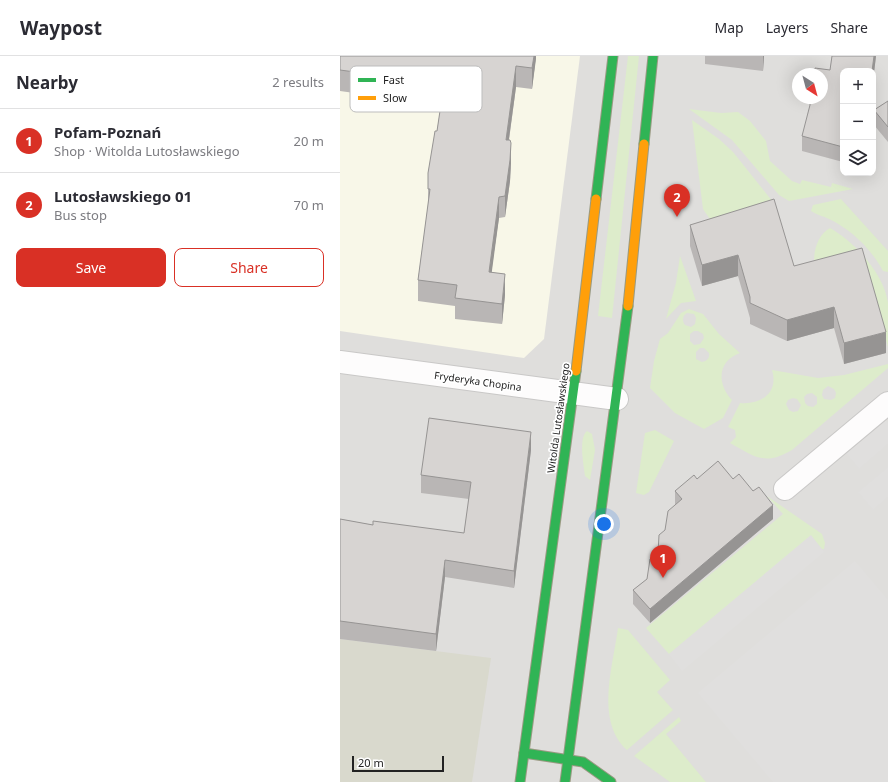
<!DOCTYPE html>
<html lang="en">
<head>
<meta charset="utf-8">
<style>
  body { margin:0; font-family:"Noto Sans",sans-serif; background:#f7f7f7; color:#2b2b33 }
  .controls { position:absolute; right:12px; top:12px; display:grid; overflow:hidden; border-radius:8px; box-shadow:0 4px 16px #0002 }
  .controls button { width:36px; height:36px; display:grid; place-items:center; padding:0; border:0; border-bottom:1px solid #e1e1e2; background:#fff; color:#2b2b33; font:20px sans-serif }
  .compass { position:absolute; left:452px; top:12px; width:36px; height:36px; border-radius:50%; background:#fff; box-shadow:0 4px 16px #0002; rotate:144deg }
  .scale { position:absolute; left:12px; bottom:10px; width:92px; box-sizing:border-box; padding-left:4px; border:2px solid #222; border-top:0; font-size:11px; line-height:14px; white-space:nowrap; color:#222; -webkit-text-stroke:3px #fff; paint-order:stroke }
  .you { position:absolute; left:264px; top:468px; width:14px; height:14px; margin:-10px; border:3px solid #fff; border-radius:50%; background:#1a73e8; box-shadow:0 0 0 6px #1a73e833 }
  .badge { display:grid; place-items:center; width:26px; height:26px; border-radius:50%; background:#d93025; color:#fff; font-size:13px; font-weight:700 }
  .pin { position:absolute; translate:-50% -33px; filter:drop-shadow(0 1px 2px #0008) }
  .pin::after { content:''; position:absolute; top:21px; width:14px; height:12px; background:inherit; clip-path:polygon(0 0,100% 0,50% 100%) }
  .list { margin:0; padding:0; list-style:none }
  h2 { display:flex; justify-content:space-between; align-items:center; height:52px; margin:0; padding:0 16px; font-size:17px }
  h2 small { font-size:13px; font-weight:400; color:#7c7c81 }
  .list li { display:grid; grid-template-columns:26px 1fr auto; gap:12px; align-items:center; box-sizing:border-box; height:64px; padding:0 16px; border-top:1px solid #e1e1e2 }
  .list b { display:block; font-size:15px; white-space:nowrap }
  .list p { margin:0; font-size:13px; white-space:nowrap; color:#7c7c81 }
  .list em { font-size:13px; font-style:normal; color:#7c7c81 }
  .actions { display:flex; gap:8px; padding:12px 16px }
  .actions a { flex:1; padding:9px 0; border:1px solid #d93025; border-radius:8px; text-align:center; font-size:14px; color:#d93025 }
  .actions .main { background:#d93025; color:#fff }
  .icon { flex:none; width:22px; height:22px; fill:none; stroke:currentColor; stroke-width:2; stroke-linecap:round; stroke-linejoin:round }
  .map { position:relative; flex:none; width:548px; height:726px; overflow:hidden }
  header { display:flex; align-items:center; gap:24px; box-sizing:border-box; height:56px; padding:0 20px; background:#fff; border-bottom:1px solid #e1e1e2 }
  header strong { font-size:19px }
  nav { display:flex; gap:22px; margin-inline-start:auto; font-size:14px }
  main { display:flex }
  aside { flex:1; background:#fff }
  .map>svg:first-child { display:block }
  .residential { fill:#dfdedc; fill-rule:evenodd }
  .education { fill:#f8f7e8 }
  .construction { fill:#d9d9cd }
  .grass { fill:#ddeccb; fill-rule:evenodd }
  .parking { fill:#e0dfde }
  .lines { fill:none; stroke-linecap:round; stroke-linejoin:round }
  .street-casing { stroke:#c9c8c7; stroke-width:24 }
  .fast-casing { stroke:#999a82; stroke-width:11 }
  .slow-casing { stroke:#999a82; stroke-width:11 }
  .street { stroke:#fdfcfc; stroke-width:22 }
  .fast { stroke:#30b455; stroke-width:9 }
  .slow { stroke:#ff9f0a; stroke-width:9 }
  .wall { fill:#b9b6b5 }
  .shaded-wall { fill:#969493 }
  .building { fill:#d7d4d2; stroke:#969493 }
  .labels { text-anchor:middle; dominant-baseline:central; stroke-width:3.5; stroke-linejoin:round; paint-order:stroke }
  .street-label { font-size:10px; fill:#222; stroke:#fff }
  .key { fill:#fff; stroke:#bdbdbd; stroke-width:1 }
  .key-label { font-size:11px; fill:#222 }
</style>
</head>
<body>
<header>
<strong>Waypost</strong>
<nav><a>Map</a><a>Layers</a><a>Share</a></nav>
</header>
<main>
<aside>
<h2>Nearby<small>2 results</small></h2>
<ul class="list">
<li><span class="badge">1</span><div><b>Pofam-Poznań</b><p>Shop · Witolda Lutosławskiego</p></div><em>20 m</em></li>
<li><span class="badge">2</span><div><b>Lutosławskiego 01</b><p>Bus stop</p></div><em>70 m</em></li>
</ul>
<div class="actions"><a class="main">Save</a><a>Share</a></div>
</aside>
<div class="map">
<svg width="548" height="726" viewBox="0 0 548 726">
  <rect width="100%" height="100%" fill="#f0eeeb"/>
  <!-- residential -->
  <path class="residential" d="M0,0H548V726H0ZM503,15H533V117H503ZM458,18H482V42H458Z"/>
  <!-- education -->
  <polygon class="education" points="0,0 240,0 204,283 184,302 0,275"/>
  <!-- construction -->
  <polygon class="construction" points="0,583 151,602 132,726 0,726"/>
  <!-- grass -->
  <g class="grass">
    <polygon points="288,0 299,0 272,262 258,260"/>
    <polygon points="349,53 381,57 398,56 410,65 426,85 430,105 452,125 460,128 462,124 491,131 492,127 513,133 449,145 439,139 392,84"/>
    <polygon points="352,64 379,83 393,96 433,146 372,166 363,153"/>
    <path d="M501,143L548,195V216L543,215C531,193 512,174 489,163C483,160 477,159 471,155L473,149Z"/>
    <path d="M490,172C515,186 544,218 548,247C548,261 548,277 548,291L524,209L475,211C472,198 477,179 490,172Z"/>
    <polygon points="340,200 356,245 341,247 326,263 336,227"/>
    <path d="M349,253L363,258L379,278L400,297C377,305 377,328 392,344L383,362L364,373L335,357L310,332L314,305L320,283L328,277L341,257ZM347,257L354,258L356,262L355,268L351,271L345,269C342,265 342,260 347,257ZM354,275H358L363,278L364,282L360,288L354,289L350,285V278ZM360,292H364L369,297C370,302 367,305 362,306L356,303V296Z"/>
    <path d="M548,308V312L452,394C425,410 415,401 390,387L396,381L395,374L388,371L400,347C421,349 439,337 432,314L478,322L504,319ZM488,330L494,333L496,337L495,342L491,344L484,343L482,339L483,334ZM467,338L472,337L477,341V348L473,351L468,350L465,347L464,341ZM453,342L457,343L461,349L458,355L453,356L449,354L446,348L448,344Z"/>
    <polygon points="315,374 334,385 309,436 304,439 296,437 305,377"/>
    <path d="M247,375L252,378L255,394L250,424L245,420C244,410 238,382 247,375Z"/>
    <polygon points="427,440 482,478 485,487 484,493 482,493 471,480 329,598 306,572 443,458"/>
    <path d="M278,572L288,574L330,624L317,636L333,654L287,694C255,665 273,610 278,572Z"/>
    <polygon points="339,661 341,665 326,678 366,726 330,726 294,700"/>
  </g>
  <!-- parking -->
  <g class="parking">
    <polygon points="545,364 548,367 548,388 519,413 506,397"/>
    <polygon points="548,411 548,441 533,454 518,436"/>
    <polygon points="471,479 484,496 342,615 329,598"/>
    <polygon points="515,505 548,544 548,726 433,726 358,637"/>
  </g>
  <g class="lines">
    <defs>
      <g id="street">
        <polyline points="0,306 277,343"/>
        <polyline points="445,433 548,347"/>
      </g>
      <g id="fast">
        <polyline points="304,88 313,0"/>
        <polyline points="256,143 273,0"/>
        <polyline points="184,697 243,706 271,726"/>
        <polyline points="180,726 236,315"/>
        <polyline points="225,726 288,250"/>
      </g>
      <g id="slow">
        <polyline points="288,250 304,88"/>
        <polyline points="236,315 256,143"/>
      </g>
    </defs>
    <!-- street casing -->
    <use href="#street" class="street-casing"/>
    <!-- fast casing -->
    <use href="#fast" class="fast-casing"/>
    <!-- slow casing -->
    <use href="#slow" class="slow-casing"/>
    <!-- street -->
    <use href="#street" class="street"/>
    <!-- fast -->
    <use href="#fast" class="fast"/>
    <!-- slow -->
    <use href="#slow" class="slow"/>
  </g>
  <!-- wall -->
  <g class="wall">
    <polygon points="0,0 196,0 192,33 176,31 169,84 171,107 170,125 165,161 159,162 151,216 165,239 162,268 115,263 115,250 78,245 78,224 88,150 88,133 101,49 0,35"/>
    <polygon points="365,0 424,0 423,15 365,8"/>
    <polygon points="492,0 536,0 533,25 533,15 503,15 503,106 462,95 462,80 490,14"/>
    <polygon points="548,45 548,86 534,69 534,54"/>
    <polygon points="350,169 454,210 546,297 504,308 494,272 447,285 410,268 410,262 398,220 362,230 350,190"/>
    <polygon points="191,394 174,532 105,521 96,595 0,583 0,463 33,469 124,477 129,443 81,437 81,419"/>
    <polygon points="357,423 393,423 433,463 310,567 293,548 293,534 307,523 318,497 335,449 335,435"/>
  </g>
  <!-- shaded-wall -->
  <g class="shaded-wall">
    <polygon points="194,0 196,0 196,3 192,33 192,12"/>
    <polygon points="423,0 424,0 423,15"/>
    <polygon points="534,0 536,0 533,25 533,15 532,15"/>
    <polygon points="176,10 176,31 166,104 166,84"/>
    <polygon points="171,87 171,107 170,125 165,161 165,140"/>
    <polygon points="159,141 159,162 149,237 149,216"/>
    <polygon points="398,199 398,220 362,230 362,209"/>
    <polygon points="165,218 165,239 162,268 162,248"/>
    <polygon points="494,251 494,272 447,285 447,264"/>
    <polygon points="546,276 546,297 504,308 504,287"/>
    <polygon points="191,376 191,394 174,532 174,515"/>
    <polygon points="433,449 433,463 310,567 310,553"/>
    <polygon points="105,504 105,521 96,595 96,578"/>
  </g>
  <!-- building -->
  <g class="building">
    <polygon points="0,0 194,0 192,12 176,10 166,84 170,84 171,87 170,104 165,140 159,141 149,216 165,218 162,248 115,242 117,229 78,224 90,133 88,133 88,117 95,75 97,75 104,28 0,14"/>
    <polygon points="492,0 534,0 532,15 503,15 503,91 462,80 470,49 470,42 482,42 482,18 474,18 475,12 490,14"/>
    <polygon points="548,45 548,71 534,54"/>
    <polygon points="434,143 454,210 522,192 546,276 504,287 494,251 447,264 410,247 410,241 398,199 362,209 350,169"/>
    <polygon points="89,362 191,376 174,515 105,504 96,578 0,565 0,463 33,469 33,465 124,477 131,426 81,419"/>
    <polygon points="378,405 393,423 399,418 413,435 419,431 433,449 310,553 293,534 307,523 310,503 318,497 319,479 325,474 328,455 342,443 335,435 354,419 357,423"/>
  </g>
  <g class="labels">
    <!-- street labels -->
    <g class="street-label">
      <text transform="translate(138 325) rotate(8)">Fryderyka Chopina</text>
      <text transform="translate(218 362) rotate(-82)">Witolda Lutosławskiego</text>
    </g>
  </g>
  <!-- legend -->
  <rect x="10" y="10" width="132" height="46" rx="6" class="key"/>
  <rect x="18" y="22" width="18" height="4" fill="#30b455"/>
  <rect x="18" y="40" width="18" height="4" fill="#ff9f0a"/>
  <g class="key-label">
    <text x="43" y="28">Fast</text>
    <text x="43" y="46">Slow</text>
  </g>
</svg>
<div class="controls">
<button>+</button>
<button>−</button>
<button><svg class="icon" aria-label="layers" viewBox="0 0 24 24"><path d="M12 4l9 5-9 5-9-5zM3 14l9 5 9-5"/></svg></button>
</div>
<svg class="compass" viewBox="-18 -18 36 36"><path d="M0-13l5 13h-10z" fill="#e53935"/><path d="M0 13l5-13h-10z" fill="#7c7c81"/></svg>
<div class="scale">20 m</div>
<div class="you"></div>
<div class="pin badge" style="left:323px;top:522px">1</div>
<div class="pin badge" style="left:337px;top:161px">2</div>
</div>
</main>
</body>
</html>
